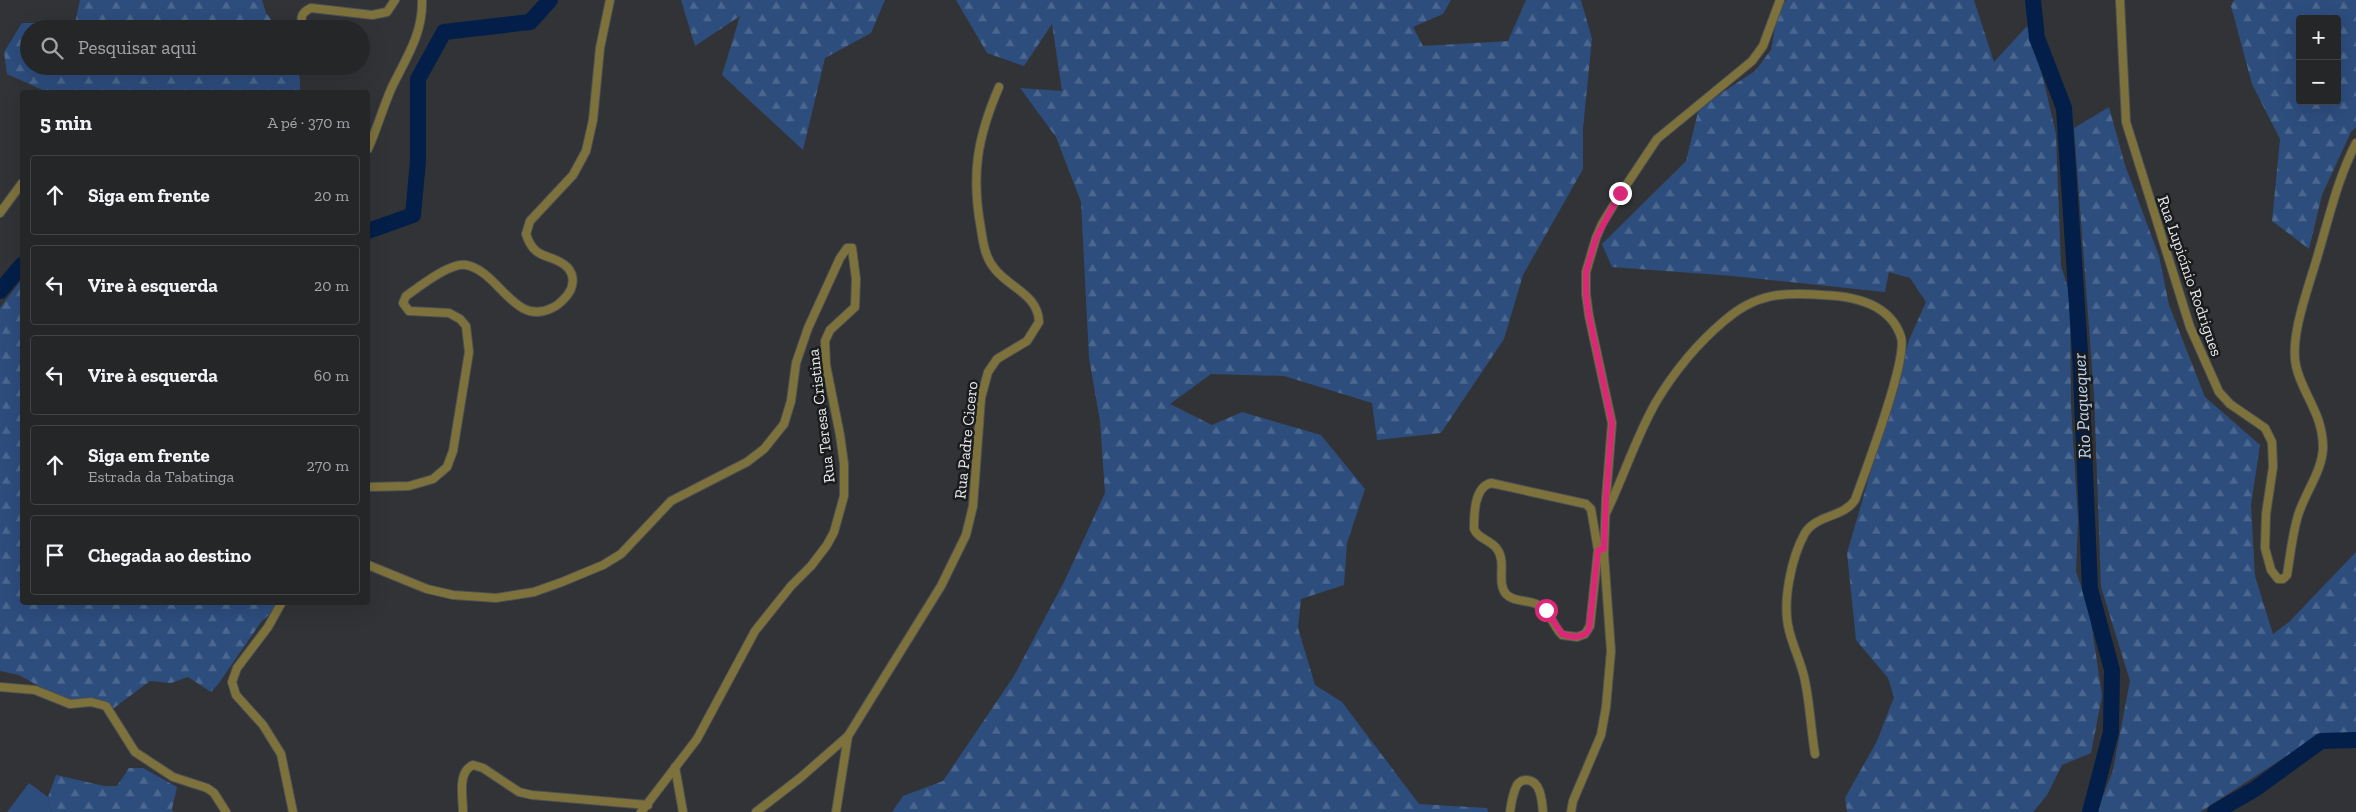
<!DOCTYPE html>
<html lang="pt">
<head>
<meta charset="utf-8">
<style>
  body { margin:0; font-family:"Zilla Slab",serif; background:#313234; color:#f1f3f6 }
  .controls { position:absolute; right:15px; top:15px; display:grid; overflow:hidden; border-radius:5px; box-shadow:0 5px 20px #0002 }
  .controls button { width:45px; height:45px; display:grid; place-items:center; padding:0; border:0; border-bottom:1px solid #424345; background:#252628; color:#f1f3f6; font:25px sans-serif }
  .stop { position:absolute; width:15px; height:15px; margin:-11px; border:4px solid #db2777; border-radius:50%; background:#fff }
  .stop.end { background:#db2777; border-color:#fff; box-shadow:0 1px 5px #0008 }
  .list { margin:0; padding:0; list-style:none }
  h2 { display:flex; justify-content:space-between; align-items:center; height:65px; margin:0; padding:0 20px; font-size:21px }
  h2 small { font-size:16px; font-weight:400; color:#a3a5a8 }
  .list li { display:grid; grid-template-columns:32px 1fr auto; gap:15px; align-items:center; box-sizing:border-box; height:80px; margin:0 10px 10px; padding:0 10px; border:1px solid #424345; border-radius:5px }
  .list b { display:block; font-size:19px; white-space:nowrap }
  .list p { margin:0; font-size:16px; white-space:nowrap; color:#a3a5a8 }
  .list em { font-size:16px; font-style:normal; color:#a3a5a8 }
  .icon { flex:none; width:28px; height:28px; fill:none; stroke:currentColor; stroke-width:2; stroke-linecap:round; stroke-linejoin:round }
  .map { position:relative; flex:none; width:2356px; height:812px; overflow:hidden }
  .search { position:absolute; background:#252628; box-shadow:0 5px 20px #0002; left:20px; top:20px; width:350px; height:55px; display:flex; align-items:center; gap:12px; box-sizing:border-box; padding:0 18px; border-radius:28px; color:#a3a5a8; font-size:19px }
  .panel { position:absolute; background:#252628; box-shadow:0 5px 20px #0002; left:20px; top:90px; width:350px; height:515px; border-radius:5px }
  .map>svg:first-child { display:block }
  .grass { fill:#2d4d7d }
  .forest { fill:url(#forest-firs); fill-rule:evenodd }
  .lines { fill:none; stroke-linecap:round; stroke-linejoin:round }
  .river { stroke:#031f49; stroke-width:16 }
  .minor-casing { stroke:#4e5053; stroke-width:10 }
  .minor { stroke:#7e723c; stroke-width:8 }
  .route { stroke:#db2777; stroke-width:6 }
  .labels { text-anchor:middle; dominant-baseline:central; stroke-width:5; stroke-linejoin:round; paint-order:stroke }
  .street-label { font-size:16px; fill:#e8eaeb; stroke:#1a1b1c }
  .water-label { font-size:18px; font-style:italic; fill:#bed5f8; stroke:#1a1b1c }
</style>
</head>
<body>
<div class="map">
<svg width="2356" height="812" viewBox="0 0 2356 812">
  <defs>
    <pattern id="forest-firs" width="22" height="20" patternUnits="userSpaceOnUse" patternTransform="scale(1.25)"><rect width="22" height="20" fill="#2d4d7d"/><path d="M5 1l3.5 6h-7zM16 11l3.5 6h-7z" fill="#4b6790"/></pattern>
  </defs>
  <rect width="100%" height="100%" fill="#313336"/>
  <!-- grass -->
  <polygon class="grass" points="29,783 48,797 51,812 7,812"/>
  <!-- forest -->
  <g class="forest">
    <polygon points="80,0 262,0 266,13 278,29 29,29 29,66 296,66 300,79 300,92 47,92 7,74 4,52 22,23 75,23"/>
    <polygon points="681,0 885,0 871,33 825,58 803,150 722,75 740,16 695,46"/>
    <polygon points="956,0 1451,0 1443,14 1413,27 1423,46 1508,41 1526,0 1581,0 1592,39 1583,128 1583,169 1523,275 1504,339 1441,433 1377,440 1372,403 1284,376 1211,374 1170,404 1212,425 1242,412 1321,435 1365,489 1347,543 1344,585 1301,599 1298,628 1315,685 1342,702 1419,804 1487,808 1488,812 892,812 903,796 943,781 1014,676 1065,580 1105,493 1100,421 1089,358 1081,202 1056,137 1020,88 1062,91 1052,24 1024,66 987,53"/>
    <polygon points="1787,0 1974,0 1994,62 2027,26 2043,78 2056,134 2061,266 2070,295 2071,406 2078,520 2076,572 2089,608 2102,696 2091,753 2062,765 2047,795 2033,812 1847,812 1845,798 1877,741 1894,697 1888,678 1856,640 1847,553 1909,340 1926,302 1910,278 1889,272 1885,292 1733,276 1612,267 1602,244 1686,161 1699,108 1755,71 1771,50 1779,6"/>
    <path d="M2234,0H2356V127L2351,132L2322,195L2309,249L2272,221L2280,139L2252,84L2231,6ZM2300,19H2337V101H2300Z"/>
    <polygon points="2109,107 2125,165 2159,256 2169,305 2205,397 2260,445 2251,505 2255,576 2273,634 2289,622 2356,552 2356,734 2319,735 2200,812 2097,812 2113,770 2130,681 2101,587 2094,394 2074,128"/>
    <polygon points="22,279 22,602 282,603 261,622 219,683 211,692 188,677 171,683 150,681 114,708 83,705 60,698 19,675 0,671 0,308"/>
    <polygon points="129,768 143,768 177,787 172,809 173,812 51,812 48,797 56,775 104,786 117,786"/>
  </g>
  <g class="lines">
    <!-- river -->
    <g class="river">
      <polyline points="2033,0 2037,38 2064,108 2080,352 2090,589 2112,670 2111,732 2090,812"/>
      <polyline points="368,231 413,215 418,161 418,79 444,32 530,22 550,0"/>
      <polyline points="0,291 22,265"/>
      <polyline points="2215,812 2255,789 2321,741 2356,740"/>
    </g>
    <defs>
      <g id="minor">
        <path d="M2120,0L2126,122L2190,327L2219,392L2230,404L2265,428L2272,442L2273,467L2266,514L2265,548L2271,570L2278,579H2283L2287,575C2290,557 2292,537 2297,519C2303,495 2322,473 2323,448C2323,413 2303,396 2296,366C2289,335 2311,281 2319,251C2330,214 2338,178 2356,143"/>
        <path d="M306,29C299,20 300,13 311,8L372,15L387,12L395,0"/>
        <path d="M368,149C377,129 383,107 392,87C406,58 423,34 422,0"/>
        <polyline points="0,213 22,183"/>
        <path d="M1491,483L1586,504L1591,509L1598,550L1590,626L1585,634L1577,637L1562,635C1553,626 1550,611 1538,605C1529,599 1514,603 1506,594C1496,582 1507,562 1497,549C1491,540 1478,539 1474,529C1474,515 1474,487 1491,483Z"/>
        <path d="M368,487L409,486L433,479L447,467L453,451L469,352L466,326L460,319L449,313L409,311L403,303L406,296C419,287 450,262 466,265C499,271 514,327 552,308C559,305 568,296 571,289C574,281 573,274 568,268C553,252 535,263 526,234L530,221L573,175L586,151L593,120L600,48L610,0"/>
        <path d="M1606,513C1624,476 1636,437 1656,402C1674,372 1698,343 1724,321C1756,293 1783,292 1823,295C1853,296 1890,303 1901,337C1908,360 1865,472 1855,500C1843,518 1817,514 1805,533C1791,558 1782,603 1789,630C1793,647 1802,664 1805,681C1810,705 1811,730 1815,754"/>
        <polyline points="368,565 427,589 453,595 496,598 534,592 562,582 603,565 621,554 671,501 747,462 764,449 784,424 791,401 796,363 808,328 840,258 847,248 852,248 856,279 855,307 830,330 825,341 826,365 840,435 844,464 844,496 834,532 827,545 811,566 791,586 755,631 697,739 641,812"/>
        <polyline points="282,602 268,627 237,668 232,682 236,695 263,725 281,754 293,812"/>
        <polyline points="0,687 35,690 70,704 91,702 106,706 135,752 173,777 207,788 214,793 226,812"/>
        <polyline points="675,767 683,812"/>
        <path d="M463,812C463,797 457,772 473,765L483,768L519,792L532,795L648,805"/>
        <polyline points="756,812 800,778 848,736"/>
        <path d="M836,812L848,736L941,586L966,535L973,506L981,398L988,372L997,359L1027,341L1039,322C1038,294 1009,288 994,268C985,257 983,242 981,229C971,175 977,138 999,87"/>
        <path d="M1510,812C1511,804 1513,793 1517,785C1519,782 1523,780 1527,780C1541,781 1542,801 1543,812"/>
        <polyline points="1571,812 1573,801 1601,735 1606,707 1611,651 1604,554 1606,498 1612,423 1589,316 1586,294 1586,272 1596,238 1602,224 1621,193 1657,139 1752,61 1763,46 1780,0"/>
      </g>
    </defs>
    <!-- minor casing -->
    <use href="#minor" class="minor-casing"/>
    <!-- minor -->
    <use href="#minor" class="minor"/>
  </g>
  <g class="lines">
    <!-- route -->
    <path class="route" d="M1546,610L1562,634C1572,638 1583,638 1589,630L1598,550L1604,549L1606,498L1612,423L1589,316L1586,294V272L1596,238L1620,193"/>
  </g>
  <g class="labels">
    <!-- street labels -->
    <g class="street-label">
      <text transform="translate(2190 276) rotate(71)">Rua Lupicínio Rodrigues</text>
      <text transform="translate(821 416) rotate(-97)">Rua Teresa Cristina</text>
      <text transform="translate(966 440) rotate(-84)">Rua Padre Cicero</text>
    </g>
    <!-- water labels -->
    <g class="water-label">
      <text transform="translate(2082 406) rotate(-93)">Rio Paquequer</text>
    </g>
  </g>
</svg>
<div class="controls">
<button>+</button>
<button>−</button>
</div>
<div class="stop" style="left:1546px;top:610px"></div>
<div class="stop end" style="left:1620px;top:193px"></div>
<div class="search"><svg class="icon" aria-label="search" viewBox="0 0 24 24"><circle cx="10" cy="10" r="6"/><path d="M15 15l6 6"/></svg>Pesquisar aqui</div>
<section class="panel">
<h2>5 min<small>A pé · 370 m</small></h2>
<ul class="list">
<li><svg class="icon" aria-label="ahead" viewBox="0 0 24 24"><path d="M12 20V5M6 11l6-6 6 6"/></svg><div><b>Siga em frente</b></div><em>20 m</em></li>
<li><svg class="icon" aria-label="left" viewBox="0 0 24 24"><path d="M17 20v-9H6M10 6l-5 5 5 5"/></svg><div><b>Vire à esquerda</b></div><em>20 m</em></li>
<li><svg class="icon" aria-label="left" viewBox="0 0 24 24"><path d="M17 20v-9H6M10 6l-5 5 5 5"/></svg><div><b>Vire à esquerda</b></div><em>60 m</em></li>
<li><svg class="icon" aria-label="ahead" viewBox="0 0 24 24"><path d="M12 20V5M6 11l6-6 6 6"/></svg><div><b>Siga em frente</b><p>Estrada da Tabatinga</p></div><em>270 m</em></li>
<li><svg class="icon" aria-label="arrive" viewBox="0 0 24 24"><path d="M6 21V4h12l-3 4 3 4H6"/></svg><div><b>Chegada ao destino</b></div></li>
</ul>
</section>
</div>
</body>
</html>
